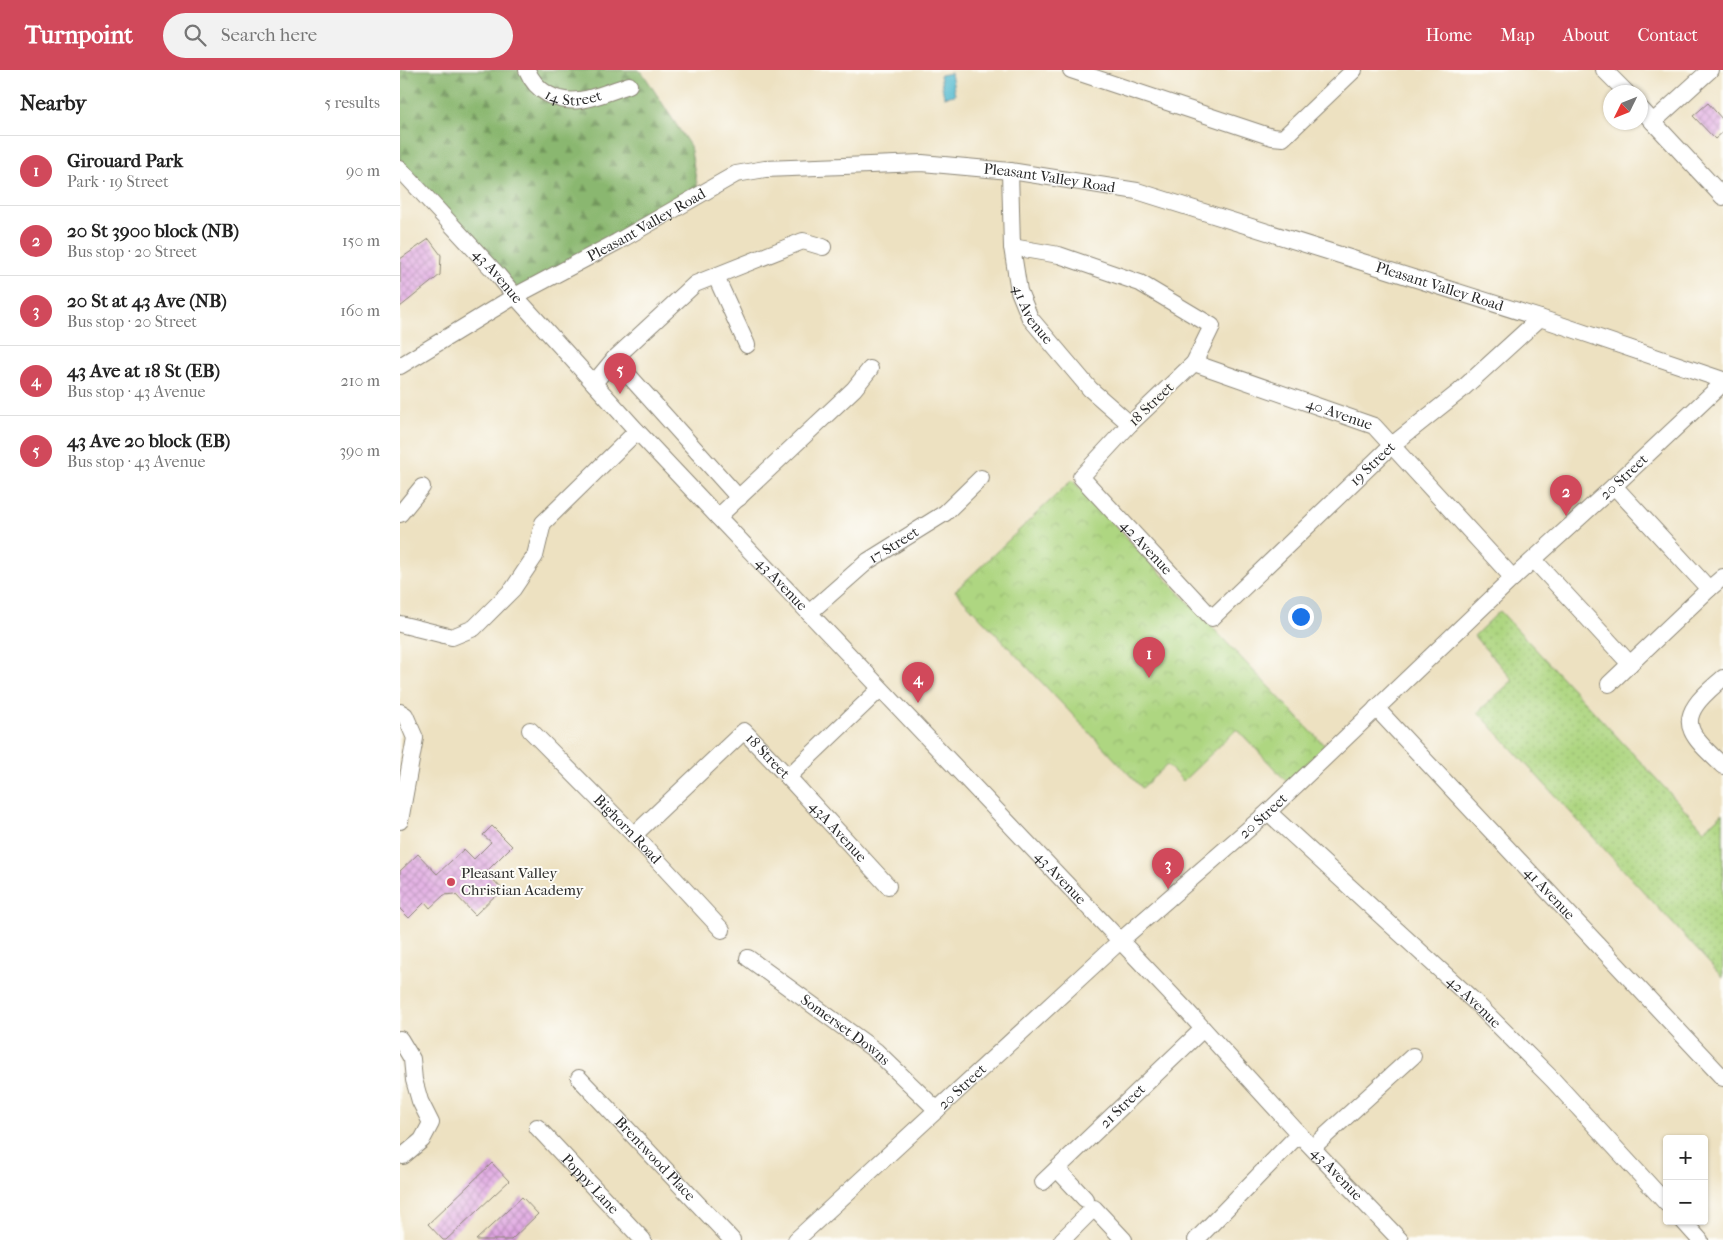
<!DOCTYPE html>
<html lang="en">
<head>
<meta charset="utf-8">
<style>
  body { margin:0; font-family:"IM FELL French Canon",serif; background:#f2f2f2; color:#222 }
  .controls { position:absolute; right:15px; bottom:15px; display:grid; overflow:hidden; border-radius:5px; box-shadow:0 1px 4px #0004 }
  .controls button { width:45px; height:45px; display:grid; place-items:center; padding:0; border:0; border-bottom:1px solid #e0e0e0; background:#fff; color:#222; font:25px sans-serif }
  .compass { position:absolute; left:1203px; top:15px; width:45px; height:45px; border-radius:50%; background:#fff; box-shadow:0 1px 4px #0004; rotate:227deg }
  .you { position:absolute; left:900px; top:546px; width:18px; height:18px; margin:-12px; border:4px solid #fff; border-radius:50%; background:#1a73e8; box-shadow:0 0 0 8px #1a73e833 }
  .badge { display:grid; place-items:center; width:32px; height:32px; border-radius:50%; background:#d1495b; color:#fff; font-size:16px; font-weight:700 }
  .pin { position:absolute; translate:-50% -41px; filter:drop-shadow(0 1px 2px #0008) }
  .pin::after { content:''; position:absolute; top:26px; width:18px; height:15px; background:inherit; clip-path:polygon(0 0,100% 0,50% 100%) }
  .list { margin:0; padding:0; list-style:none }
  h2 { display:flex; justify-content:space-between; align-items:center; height:65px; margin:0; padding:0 20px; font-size:21px }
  h2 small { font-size:16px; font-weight:400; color:#767676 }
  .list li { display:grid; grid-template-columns:32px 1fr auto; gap:15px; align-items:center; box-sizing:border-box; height:70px; padding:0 20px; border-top:1px solid #e0e0e0 }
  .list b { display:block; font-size:19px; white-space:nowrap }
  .list p { margin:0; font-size:16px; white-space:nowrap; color:#767676 }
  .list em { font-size:16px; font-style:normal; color:#767676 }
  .icon { flex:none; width:28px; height:28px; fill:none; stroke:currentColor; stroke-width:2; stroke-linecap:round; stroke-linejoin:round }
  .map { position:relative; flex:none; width:1323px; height:1170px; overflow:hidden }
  header { display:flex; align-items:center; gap:30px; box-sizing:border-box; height:70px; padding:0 25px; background:#d1495b; color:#fff }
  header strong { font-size:24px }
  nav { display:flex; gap:28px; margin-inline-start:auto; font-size:18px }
  .search { width:350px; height:45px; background:#f2f2f2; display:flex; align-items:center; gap:12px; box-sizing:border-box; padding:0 18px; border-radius:28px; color:#767676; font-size:19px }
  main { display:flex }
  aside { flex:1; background:#fff }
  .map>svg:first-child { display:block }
  .grass { fill:url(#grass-dots); stroke:#6c8056 }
  .forest { fill:url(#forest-firs); stroke:#5a714d }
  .park { fill:url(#park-crowns); stroke:#6c8056 }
  .water { fill:#51b9cf; stroke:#3e727d }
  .building { fill:url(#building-cross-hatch) }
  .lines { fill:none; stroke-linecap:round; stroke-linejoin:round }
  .minor-casing { stroke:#8c8676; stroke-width:18 }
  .minor { stroke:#fff; stroke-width:16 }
  .poi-dot { fill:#d1495b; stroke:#fdfcf7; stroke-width:2 }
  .labels { text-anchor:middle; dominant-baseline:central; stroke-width:4; stroke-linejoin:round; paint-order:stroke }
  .street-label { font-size:15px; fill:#2b2b2b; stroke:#fdfcf7 }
  .poi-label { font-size:15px; fill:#2b2b2b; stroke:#fdfcf7; text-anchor:start }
</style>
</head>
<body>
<header>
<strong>Turnpoint</strong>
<div class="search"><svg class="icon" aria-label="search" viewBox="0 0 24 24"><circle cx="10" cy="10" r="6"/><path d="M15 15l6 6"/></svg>Search here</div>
<nav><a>Home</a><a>Map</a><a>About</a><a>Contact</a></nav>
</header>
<main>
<aside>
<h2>Nearby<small>5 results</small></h2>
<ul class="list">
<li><span class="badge">1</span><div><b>Girouard Park</b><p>Park · 19 Street</p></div><em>90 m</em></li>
<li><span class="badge">2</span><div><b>20 St 3900 block (NB)</b><p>Bus stop · 20 Street</p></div><em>150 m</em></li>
<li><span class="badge">3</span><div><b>20 St at 43 Ave (NB)</b><p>Bus stop · 20 Street</p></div><em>160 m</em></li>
<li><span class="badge">4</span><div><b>43 Ave at 18 St (EB)</b><p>Bus stop · 43 Avenue</p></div><em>210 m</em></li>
<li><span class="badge">5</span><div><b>43 Ave 20 block (EB)</b><p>Bus stop · 43 Avenue</p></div><em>390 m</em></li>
</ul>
</aside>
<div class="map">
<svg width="1323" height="1170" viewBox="0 0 1323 1170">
  <defs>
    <pattern id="grass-dots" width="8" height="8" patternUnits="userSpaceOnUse" patternTransform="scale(1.25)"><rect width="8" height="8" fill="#aed681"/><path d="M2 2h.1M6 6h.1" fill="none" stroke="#96b870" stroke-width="1.8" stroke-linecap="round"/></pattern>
    <pattern id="forest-firs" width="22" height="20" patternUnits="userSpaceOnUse" patternTransform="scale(1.25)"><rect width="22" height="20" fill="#8ab76f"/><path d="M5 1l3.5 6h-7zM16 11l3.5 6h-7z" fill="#71955b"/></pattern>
    <pattern id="park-crowns" width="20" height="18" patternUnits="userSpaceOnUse" patternTransform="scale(1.25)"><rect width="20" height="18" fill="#aed681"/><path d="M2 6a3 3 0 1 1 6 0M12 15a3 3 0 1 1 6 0" fill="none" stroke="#96b870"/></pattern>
    <pattern id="building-cross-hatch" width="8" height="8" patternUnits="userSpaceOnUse" patternTransform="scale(1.25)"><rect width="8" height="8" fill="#dfa4e1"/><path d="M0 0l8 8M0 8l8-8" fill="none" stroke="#b586b7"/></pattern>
  </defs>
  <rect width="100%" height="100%" fill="#fdfcf7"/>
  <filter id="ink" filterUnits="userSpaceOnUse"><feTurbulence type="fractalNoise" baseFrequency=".02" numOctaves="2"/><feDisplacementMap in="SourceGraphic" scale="10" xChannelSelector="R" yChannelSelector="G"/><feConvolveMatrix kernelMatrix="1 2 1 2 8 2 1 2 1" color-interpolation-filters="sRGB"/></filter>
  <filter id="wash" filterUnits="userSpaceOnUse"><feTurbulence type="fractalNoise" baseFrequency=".0096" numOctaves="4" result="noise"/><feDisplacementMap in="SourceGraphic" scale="20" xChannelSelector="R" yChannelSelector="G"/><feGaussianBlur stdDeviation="1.12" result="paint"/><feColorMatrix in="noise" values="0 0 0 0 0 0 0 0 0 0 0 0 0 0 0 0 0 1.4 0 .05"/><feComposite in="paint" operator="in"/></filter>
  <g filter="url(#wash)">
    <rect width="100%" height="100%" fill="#ede1c1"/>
    <!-- grass -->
    <polygon class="grass" points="1100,541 1304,760 1323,743 1323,908 1078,642 1113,610 1074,566"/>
    <!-- forest -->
    <polygon class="forest" points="0,0 239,0 246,8 290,76 298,120 125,226 0,101"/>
    <!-- park -->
    <polygon class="park" points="672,410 926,677 888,713 837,659 783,711 767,695 742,718 555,521"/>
    <!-- water -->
    <polygon class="water" points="551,3 555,25 544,27 540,5"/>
    <g id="blocks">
      <!-- building -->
      <g class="building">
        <polygon points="1308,33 1323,50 1323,62 1315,69 1293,46"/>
        <polygon points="29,169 41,185 40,205 0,237 0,189"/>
        <polygon points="92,756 112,776 86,802 102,819 75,845 55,824 44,825 30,838 25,832 9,848 0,839 0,801 18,784 37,804 64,779 74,789 91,772 83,765"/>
        <polygon points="92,1093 109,1111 46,1170 43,1170 28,1154"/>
        <polygon points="122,1127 138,1144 111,1170 76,1170"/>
      </g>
    </g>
  </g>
  <g filter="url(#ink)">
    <use href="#blocks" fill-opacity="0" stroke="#8c8676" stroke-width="1"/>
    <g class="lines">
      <defs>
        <g id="minor">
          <path id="s1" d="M127,0C136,22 157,33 180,30C195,28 214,20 229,15"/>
          <polyline points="671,0 872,67 883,68 954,0"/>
          <polyline points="1204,0 1226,22"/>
          <polyline points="1240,38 1323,127"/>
          <polyline points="1253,52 1310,0"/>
          <path id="s2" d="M0,99L97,204L115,226L237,361L318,447L786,940L899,1064L1000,1170"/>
          <path id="s3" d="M610,101L612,177L619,221L630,248L690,319L730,354"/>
          <path id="s4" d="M612,177L659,185L740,213L812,256L794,293L730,354L681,407L812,548L992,375L1060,321L1140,248"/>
          <polyline points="316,207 347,275"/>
          <polyline points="214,289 339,428"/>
          <path id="s5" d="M794,293L974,356L1113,508"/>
          <path id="s6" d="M0,296L115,226L217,172L336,104L365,99L522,93L610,101L737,121L1140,248L1323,310"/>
          <polyline points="194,313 214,289 295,214 403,171 423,177"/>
          <polyline points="0,444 22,417"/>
          <polyline points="318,447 454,319 470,299"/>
          <polyline points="1134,490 1230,594 1309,519 1214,416"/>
          <polyline points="1309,519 1323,507"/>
          <path id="s7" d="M409,543L468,491L545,443L581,408"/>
          <polyline points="0,554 52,567 74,558 113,519 135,486 143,453 237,361"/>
          <path d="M1323,608C1309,621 1282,640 1292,661C1297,673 1314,687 1323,696"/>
          <polyline points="1209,614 1230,594"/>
          <path id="s8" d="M976,638L1323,1008"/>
          <polyline points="0,642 5,645 15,668 0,751"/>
          <path id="s9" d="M130,660L234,765L322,860"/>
          <polyline points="388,707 480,619"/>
          <path id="s10" d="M868,742L1075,932L1153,1010L1267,1134"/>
          <path id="s11" d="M234,765L344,661L388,707L488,816"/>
          <path id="s12" d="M348,888L476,981L537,1040"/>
          <polyline points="0,969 12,989 14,1010 20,1031 31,1053 22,1070 3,1086"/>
          <path id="s13" d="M179,1008L332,1170"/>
          <path id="s14" d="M137,1057L243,1170"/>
          <polyline points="913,1077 1013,986"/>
          <polyline points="657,1099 685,1129"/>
          <path id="s15" d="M643,1112L803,959"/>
          <polyline points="1283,1151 1300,1170"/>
          <path id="s16" d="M396,1170L720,871L868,742L1113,508L1214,416L1323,313"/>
          <polyline points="662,1170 694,1138 724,1170"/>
          <polyline points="796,1170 899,1064"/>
        </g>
      </defs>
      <!-- minor casing -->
      <use href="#minor" class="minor-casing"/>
      <!-- minor -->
      <use href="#minor" class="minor"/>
    </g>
  </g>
  <!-- markers -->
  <circle class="poi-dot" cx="51" cy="812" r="5"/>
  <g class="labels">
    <!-- street labels -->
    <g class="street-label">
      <text stroke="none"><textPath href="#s1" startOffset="59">14 Street</textPath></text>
      <text stroke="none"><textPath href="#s6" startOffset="702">Pleasant Valley Road</textPath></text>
      <text stroke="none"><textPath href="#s6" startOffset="284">Pleasant Valley Road</textPath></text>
      <text stroke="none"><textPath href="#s2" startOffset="145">43 Avenue</textPath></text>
      <text stroke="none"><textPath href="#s6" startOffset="1108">Pleasant Valley Road</textPath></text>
      <text stroke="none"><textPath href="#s3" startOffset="148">41 Avenue</textPath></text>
      <text transform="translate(751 334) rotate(-44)">18 Street</text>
      <text stroke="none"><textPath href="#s5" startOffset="154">40 Avenue</textPath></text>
      <text stroke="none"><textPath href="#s4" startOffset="834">19 Street</textPath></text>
      <text stroke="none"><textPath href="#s16" startOffset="1126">20 Street</textPath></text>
      <text stroke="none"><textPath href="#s7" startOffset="109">17 Street</textPath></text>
      <text stroke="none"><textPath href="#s4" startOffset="515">42 Avenue</textPath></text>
      <text stroke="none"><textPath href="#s2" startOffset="564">43 Avenue</textPath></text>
      <text stroke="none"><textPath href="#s11" startOffset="186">18 Street</textPath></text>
      <text stroke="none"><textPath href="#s16" startOffset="631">20 Street</textPath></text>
      <text stroke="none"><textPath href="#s9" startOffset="139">Bighorn Road</textPath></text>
      <text stroke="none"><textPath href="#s11" startOffset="289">43A Avenue</textPath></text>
      <text stroke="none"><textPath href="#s2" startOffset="969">43 Avenue</textPath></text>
      <text stroke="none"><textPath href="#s8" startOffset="254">41 Avenue</textPath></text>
      <text stroke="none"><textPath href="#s10" startOffset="280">42 Avenue</textPath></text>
      <text stroke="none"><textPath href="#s12" startOffset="121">Somerset Downs</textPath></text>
      <text stroke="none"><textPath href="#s16" startOffset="226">20 Street</textPath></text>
      <text stroke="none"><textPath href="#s15" startOffset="110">21 Street</textPath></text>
      <text stroke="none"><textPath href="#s13" startOffset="111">Brentwood Place</textPath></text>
      <text stroke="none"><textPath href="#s2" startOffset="1374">43 Avenue</textPath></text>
      <text stroke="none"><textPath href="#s14" startOffset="78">Poppy Lane</textPath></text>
    </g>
    <!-- poi labels -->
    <g class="poi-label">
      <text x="61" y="803">Pleasant Valley<tspan x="61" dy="17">Christian Academy</tspan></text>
    </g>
  </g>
</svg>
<div class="controls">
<button>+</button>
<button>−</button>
</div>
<svg class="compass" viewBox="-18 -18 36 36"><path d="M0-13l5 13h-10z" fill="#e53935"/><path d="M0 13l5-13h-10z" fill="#767676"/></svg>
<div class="you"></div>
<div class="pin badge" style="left:749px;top:608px">1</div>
<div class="pin badge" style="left:1166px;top:446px">2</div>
<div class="pin badge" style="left:768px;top:819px">3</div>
<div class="pin badge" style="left:518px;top:633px">4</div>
<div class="pin badge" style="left:220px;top:324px">5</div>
</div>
</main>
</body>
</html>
